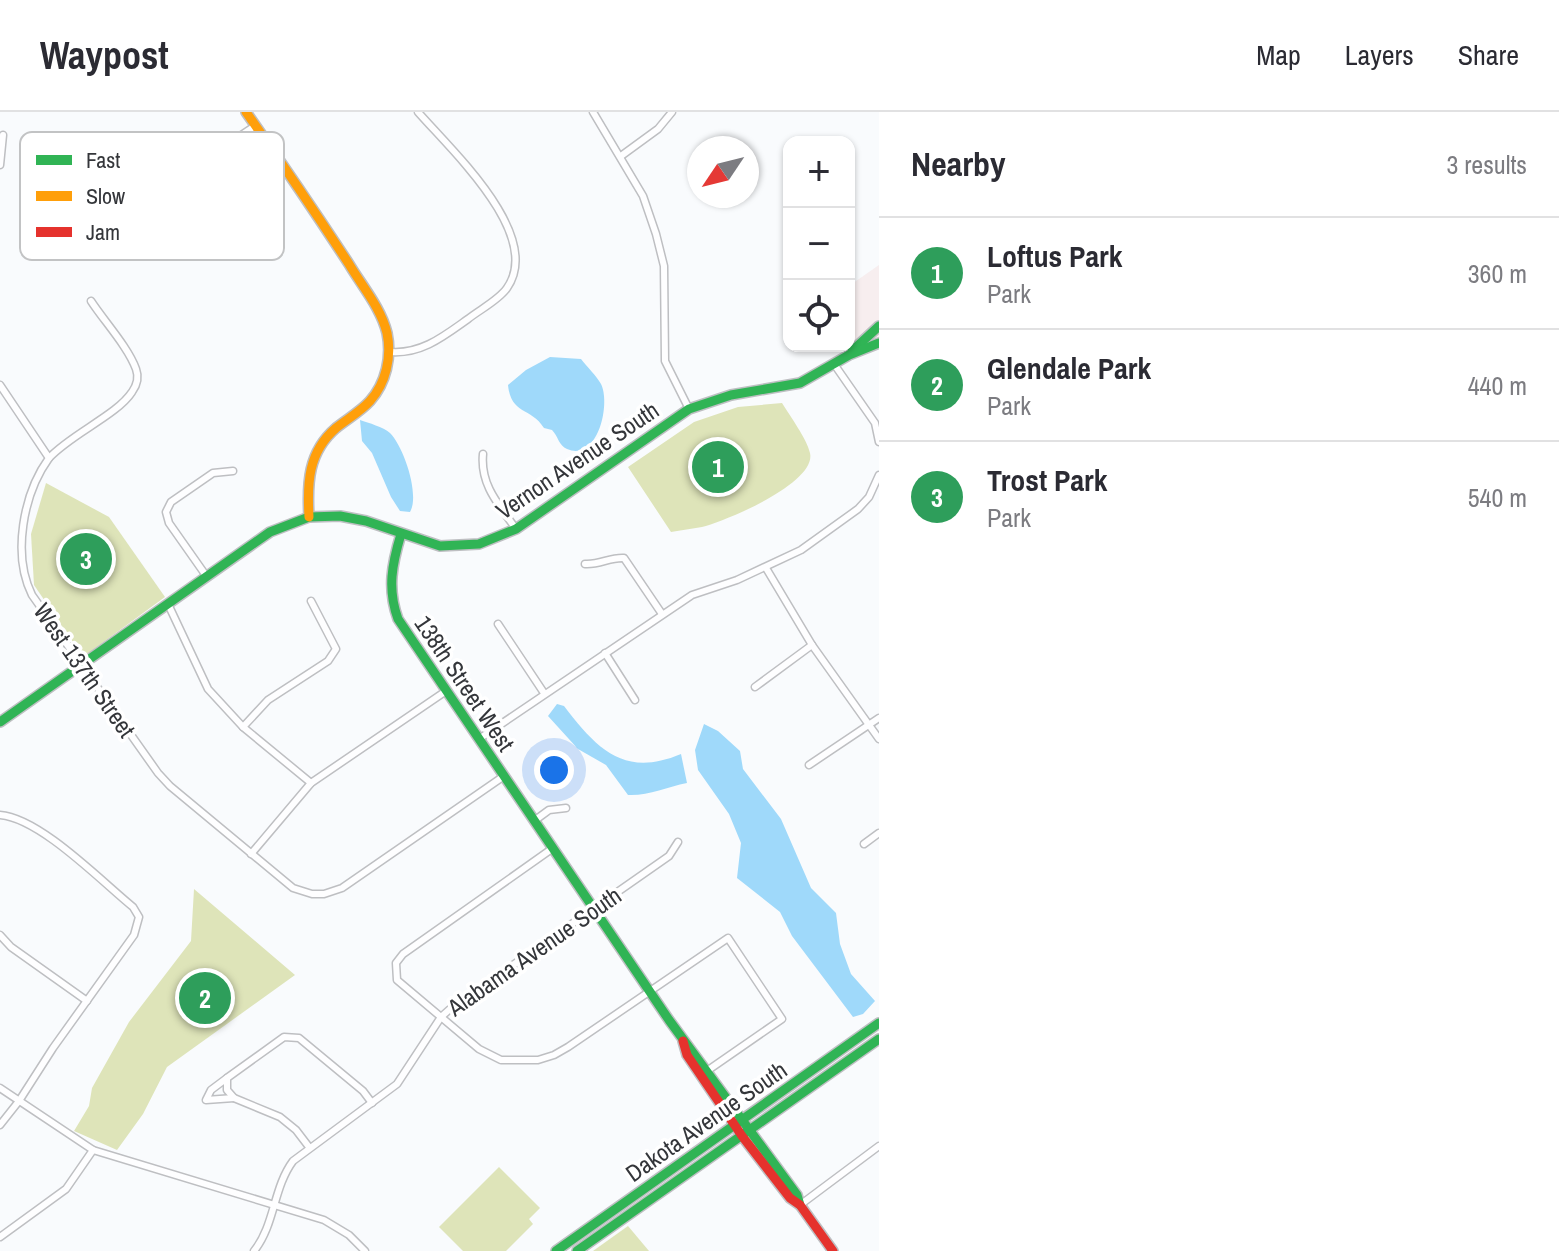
<!DOCTYPE html>
<html lang="en">
<head>
<meta charset="utf-8">
<style>
  body { margin:0; font-family:"Archivo Narrow",sans-serif; background:#f7f7f7; color:#2b2b33 }
  .controls { position:absolute; right:24px; top:24px; display:grid; overflow:hidden; border-radius:16px; box-shadow:0 2px 6px #0004 }
  .controls button { width:72px; height:72px; display:grid; place-items:center; padding:0; border:0; border-bottom:2px solid #e1e1e2; background:#fff; color:#2b2b33; font:40px sans-serif }
  .compass { position:absolute; left:687px; top:24px; width:72px; height:72px; border-radius:50%; background:#fff; box-shadow:0 2px 6px #0004; rotate:235deg }
  .you { position:absolute; left:554px; top:658px; width:28px; height:28px; margin:-20px; border:6px solid #fff; border-radius:50%; background:#1a73e8; box-shadow:0 0 0 12px #1a73e833 }
  .badge { display:grid; place-items:center; width:52px; height:52px; border-radius:50%; background:#797b7e; color:#fff; font-size:26px; font-weight:700 }
  .pin { position:absolute; translate:-50% -50%; border:4px solid #fff; box-shadow:0 2px 8px #0006 }
  .list { margin:0; padding:0; list-style:none }
  h2 { display:flex; justify-content:space-between; align-items:center; height:104px; margin:0; padding:0 32px; font-size:34px }
  h2 small { font-size:26px; font-weight:400; color:#7c7c81 }
  .list li { display:grid; grid-template-columns:52px 1fr auto; gap:24px; align-items:center; box-sizing:border-box; height:112px; padding:0 32px; border-top:2px solid #e1e1e2 }
  .list b { display:block; font-size:30px; white-space:nowrap }
  .list p { margin:0; font-size:26px; white-space:nowrap; color:#7c7c81 }
  .list em { font-size:26px; font-style:normal; color:#7c7c81 }
  .icon { flex:none; width:44px; height:44px; fill:none; stroke:currentColor; stroke-width:2; stroke-linecap:round; stroke-linejoin:round }
  .map { position:relative; flex:none; width:879px; height:1139px; overflow:hidden }
  header { display:flex; align-items:center; gap:48px; box-sizing:border-box; height:112px; padding:0 40px; background:#fff; border-bottom:2px solid #e1e1e2 }
  header strong { font-size:38px }
  nav { display:flex; gap:44px; margin-inline-start:auto; font-size:28px }
  main { display:flex }
  aside { flex:1; background:#fff }
  .map>svg:first-child { display:block }
  .commercial { fill:#f7eeef }
  .green { fill:#dee4b9 }
  .water { fill:#9fd9fa }
  .lines { fill:none; stroke-linecap:round; stroke-linejoin:round }
  .street-casing { stroke:#bebfc2; stroke-width:9 }
  .fast-casing { stroke:#bebfc2; stroke-width:12 }
  .slow-casing { stroke:#bebfc2; stroke-width:12 }
  .jam-casing { stroke:#bebfc2; stroke-width:12 }
  .street { stroke:#fefeff; stroke-width:6 }
  .fast { stroke:#30b455; stroke-width:9 }
  .slow { stroke:#ff9f0a; stroke-width:9 }
  .jam { stroke:#e5322d; stroke-width:9 }
  .labels { text-anchor:middle; dominant-baseline:central; stroke-width:7; stroke-linejoin:round; paint-order:stroke }
  .street-label { font-size:24px; fill:#34363a; stroke:#fff }
  .key { fill:#fff; stroke:#c2c3c4; stroke-width:2 }
  .key-label { font-size:22px; fill:#34363a }
</style>
</head>
<body>
<header>
<strong>Waypost</strong>
<nav><a>Map</a><a>Layers</a><a>Share</a></nav>
</header>
<main>
<div class="map">
<svg width="879" height="1139" viewBox="0 0 879 1139">
  <rect width="100%" height="100%" fill="#f9fbfd"/>
  <!-- commercial -->
  <polygon class="commercial" points="879,153 879,230 849,228 849,174"/>
  <!-- green -->
  <g class="green">
    <path d="M782,291C790,304 807,327 810,341C817,371 726,409 702,415C692,417 681,418 671,420L628,355L694,310L738,295Z"/>
    <polygon points="46,371 109,405 165,485 83,545 34,473 31,422"/>
    <polygon points="194,777 295,863 167,955 143,1002 117,1038 74,1019 89,994 92,976 129,910 191,829"/>
    <polygon points="499,1055 540,1096 529,1107 533,1112 506,1139 463,1139 439,1115"/>
    <polygon points="628,1114 649,1139 593,1139"/>
  </g>
  <!-- water -->
  <g class="water">
    <path d="M550,245L581,247C587,255 596,263 601,272C611,292 598,350 567,337C559,334 558,324 552,318L544,316C531,295 511,303 508,273L526,258Z"/>
    <path d="M360,308C369,311 383,315 390,321C404,335 420,383 410,400L400,399L391,385L372,341L362,329Z"/>
    <path d="M557,592L564,594C597,637 624,666 681,642L687,671C667,675 648,684 628,683L606,653L578,637L548,604Z"/>
    <polygon points="704,612 718,619 740,639 743,657 781,707 811,776 836,801 840,832 851,862 875,889 863,902 853,905 792,824 780,800 737,766 741,731 729,702 698,658 695,638"/>
  </g>
  <g class="lines">
    <defs>
      <g id="street">
        <polyline points="593,0 643,84 656,122 664,154 665,249 689,297"/>
        <polyline points="210,44 255,14"/>
        <polyline points="621,44 658,17 672,0"/>
        <polyline points="0,53 3,23"/>
        <path d="M391,240C422,242 444,224 468,207C479,198 499,188 507,176C544,123 451,38 418,0"/>
        <polyline points="834,252 875,311 879,330"/>
        <path d="M0,273L49,346C23,382 12,443 32,483L158,661L170,674L293,776L312,782H324L342,776L504,664"/>
        <path d="M483,342C480,373 499,393 516,417"/>
        <path d="M49,346C71,322 117,303 132,280C137,273 139,265 136,257C128,235 104,209 91,189"/>
        <path d="M585,452C600,453 610,445 624,446L662,502"/>
        <polyline points="766,456 812,533 879,627"/>
        <polyline points="207,465 169,411 166,400 171,390 213,361 233,359"/>
        <polyline points="168,492 208,577 243,615 311,671"/>
        <polyline points="498,512 544,581"/>
        <polyline points="605,541 635,588"/>
        <polyline points="755,575 812,533"/>
        <polyline points="243,615 268,588 328,549 336,537 311,489"/>
        <polyline points="479,627 692,483 737,468 801,438 858,397 869,385 879,363"/>
        <polyline points="809,653 879,606"/>
        <path d="M0,703C40,706 101,769 133,795L139,805L134,823L53,936L19,989L0,1013"/>
        <polyline points="534,709 549,698 566,696"/>
        <polyline points="864,732 879,721"/>
        <polyline points="553,736 403,842 396,851 397,868 479,937 501,948 538,948 554,943 568,935 728,826 782,907 704,961"/>
        <polyline points="251,742 311,671 446,579"/>
        <polyline points="0,823 11,835 87,889"/>
        <polyline points="227,966 211,978 206,988 234,986"/>
        <polyline points="0,976 93,1038 324,1108 349,1123 365,1139"/>
        <polyline points="309,1035 296,1018 280,1005 234,986 227,978 227,966 284,925 299,926 363,979 372,991"/>
        <polyline points="800,1093 879,1034"/>
        <polyline points="0,1125 66,1077 93,1038"/>
        <path d="M254,1139C275,1113 273,1076 293,1049L397,972L441,905L450,897L669,744L678,730"/>
      </g>
      <g id="fast">
        <polyline points="852,239 879,214"/>
        <path d="M401,422C392,452 387,477 398,507L669,908L797,1083L800,1093"/>
        <polyline points="0,610 270,420 309,405 340,404 366,409 440,434 479,432 516,417 689,297 731,283 800,271 849,243 879,231"/>
        <polyline points="556,1139 879,911"/>
        <polyline points="577,1139 879,927"/>
      </g>
      <path id="slow" d="M246,0C281,50 315,100 349,152C362,174 381,196 387,221C392,245 386,271 370,289C360,300 347,307 336,316C308,340 307,371 309,405"/>
      <polyline id="jam" points="683,929 687,943 742,1024 790,1086 800,1093 833,1139"/>
    </defs>
    <!-- street casing -->
    <use href="#street" class="street-casing"/>
    <!-- fast casing -->
    <use href="#fast" class="fast-casing"/>
    <!-- slow casing -->
    <use href="#slow" class="slow-casing"/>
    <!-- jam casing -->
    <use href="#jam" class="jam-casing"/>
    <!-- street -->
    <use href="#street" class="street"/>
    <!-- fast -->
    <use href="#fast" class="fast"/>
    <!-- slow -->
    <use href="#slow" class="slow"/>
    <!-- jam -->
    <use href="#jam" class="jam"/>
  </g>
  <g class="labels">
    <!-- street labels -->
    <g class="street-label">
      <text transform="translate(577 348) rotate(-34)">Vernon Avenue South</text>
      <text transform="translate(85 558) rotate(55)">West 137th Street</text>
      <text transform="translate(465 571) rotate(56)">138th Street West</text>
      <text transform="translate(534 839) rotate(-35)">Alabama Avenue South</text>
      <text transform="translate(706 1009) rotate(-35)">Dakota Avenue South</text>
    </g>
  </g>
  <!-- legend -->
  <rect x="20" y="20" width="264" height="128" rx="12" class="key"/>
  <rect x="36" y="43" width="36" height="10" fill="#30b455"/>
  <rect x="36" y="79" width="36" height="10" fill="#ff9f0a"/>
  <rect x="36" y="115" width="36" height="10" fill="#e5322d"/>
  <g class="key-label">
    <text x="86" y="56">Fast</text>
    <text x="86" y="92">Slow</text>
    <text x="86" y="128">Jam</text>
  </g>
</svg>
<div class="controls">
<button>+</button>
<button>−</button>
<button><svg class="icon" aria-label="locate" viewBox="0 0 24 24"><circle cx="12" cy="12" r="6"/><path d="M12 2v4M12 18v4M2 12h4M18 12h4"/></svg></button>
</div>
<svg class="compass" viewBox="-18 -18 36 36"><path d="M0-13l5 13h-10z" fill="#e53935"/><path d="M0 13l5-13h-10z" fill="#7c7c81"/></svg>
<div class="you"></div>
<div class="pin badge" style="left:718px;top:355px;background:#2e9e5b">1</div>
<div class="pin badge" style="left:205px;top:886px;background:#2e9e5b">2</div>
<div class="pin badge" style="left:86px;top:447px;background:#2e9e5b">3</div>
</div>
<aside>
<h2>Nearby<small>3 results</small></h2>
<ul class="list">
<li><span class="badge" style="background:#2e9e5b">1</span><div><b>Loftus Park</b><p>Park</p></div><em>360 m</em></li>
<li><span class="badge" style="background:#2e9e5b">2</span><div><b>Glendale Park</b><p>Park</p></div><em>440 m</em></li>
<li><span class="badge" style="background:#2e9e5b">3</span><div><b>Trost Park</b><p>Park</p></div><em>540 m</em></li>
</ul>
</aside>
</main>
</body>
</html>
